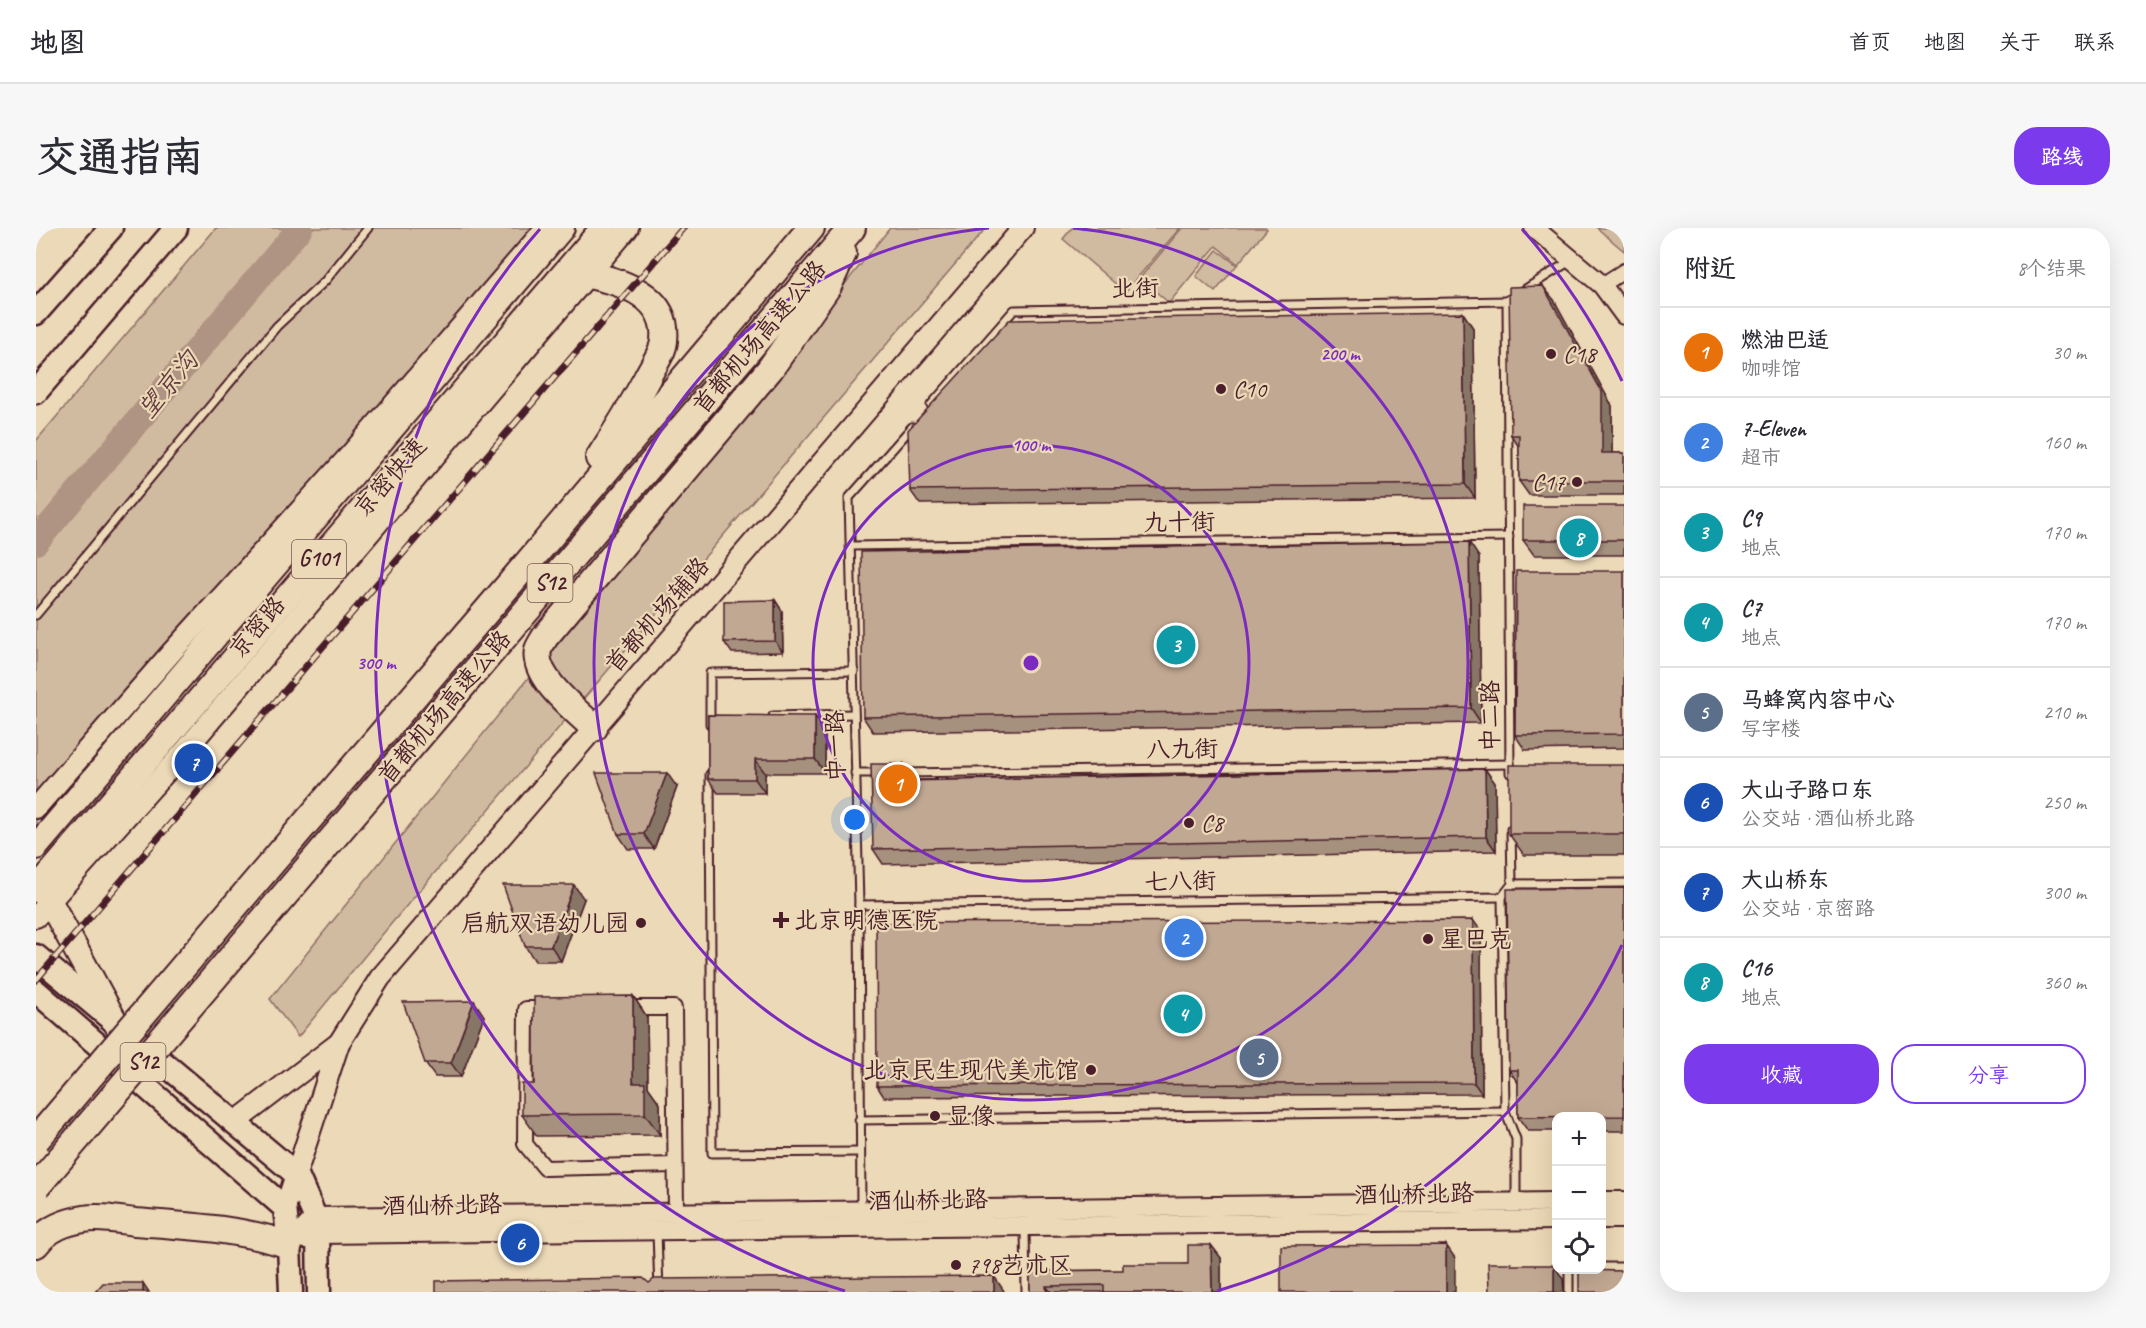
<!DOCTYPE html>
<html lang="zh">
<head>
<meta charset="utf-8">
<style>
  body { margin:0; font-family:Caveat,"LXGW WenKai TC",sans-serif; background:#f7f7f7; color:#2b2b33 }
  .controls { position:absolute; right:18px; bottom:18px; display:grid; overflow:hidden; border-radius:12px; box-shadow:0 6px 24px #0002 }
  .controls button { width:54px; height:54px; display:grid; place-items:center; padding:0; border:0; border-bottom:2px solid #e1e1e2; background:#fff; color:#2b2b33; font:30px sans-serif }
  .you { position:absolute; left:819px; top:592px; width:21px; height:21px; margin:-15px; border:4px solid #fff; border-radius:50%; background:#1a73e8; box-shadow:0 0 0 9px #1a73e833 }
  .badge { display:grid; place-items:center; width:39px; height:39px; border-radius:50%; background:#7c3aed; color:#fff; font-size:20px; font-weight:700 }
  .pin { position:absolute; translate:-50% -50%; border:3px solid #fff; box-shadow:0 2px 6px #0006 }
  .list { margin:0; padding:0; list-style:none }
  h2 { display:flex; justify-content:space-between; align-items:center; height:78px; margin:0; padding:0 24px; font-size:26px }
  h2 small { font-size:20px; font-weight:400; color:#7c7c81 }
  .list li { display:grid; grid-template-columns:39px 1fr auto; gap:18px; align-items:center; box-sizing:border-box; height:90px; padding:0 24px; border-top:2px solid #e1e1e2 }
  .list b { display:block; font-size:22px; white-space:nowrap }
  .list p { margin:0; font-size:20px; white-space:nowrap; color:#7c7c81 }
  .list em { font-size:20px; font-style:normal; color:#7c7c81 }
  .actions { display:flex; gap:12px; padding:18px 24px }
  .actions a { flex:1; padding:14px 0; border:2px solid #7c3aed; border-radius:24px; text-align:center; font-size:21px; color:#7c3aed }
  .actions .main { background:#7c3aed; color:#fff }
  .icon { flex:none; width:33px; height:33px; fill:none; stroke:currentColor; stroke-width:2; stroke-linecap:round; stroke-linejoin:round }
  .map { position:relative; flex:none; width:1588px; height:1064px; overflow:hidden; border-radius:24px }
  header { display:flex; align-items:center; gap:36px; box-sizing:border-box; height:84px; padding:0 30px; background:#fff; border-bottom:2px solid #e1e1e2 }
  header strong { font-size:28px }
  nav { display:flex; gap:33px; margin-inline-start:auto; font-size:21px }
  .intro { display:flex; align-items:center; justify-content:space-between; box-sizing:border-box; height:144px; padding:0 36px }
  h1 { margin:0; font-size:42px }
  .button { padding:15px 27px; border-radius:24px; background:#7c3aed; color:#fff; font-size:21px; font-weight:700 }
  main { display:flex; gap:36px; padding:0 36px }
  aside { flex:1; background:#fff; border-radius:24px; box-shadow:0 6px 24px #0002 }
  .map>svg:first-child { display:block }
  .green { fill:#d1bba0; stroke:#8e6d66; stroke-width:1.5 }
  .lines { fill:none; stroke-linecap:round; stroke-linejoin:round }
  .river { stroke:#b09483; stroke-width:26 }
  .service-casing { stroke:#4a1f2b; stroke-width:11 }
  .minor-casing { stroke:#4a1f2b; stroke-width:18 }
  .tertiary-casing { stroke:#4a1f2b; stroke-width:22 }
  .secondary-casing { stroke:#4a1f2b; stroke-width:24 }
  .primary-casing { stroke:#4a1f2b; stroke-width:27 }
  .trunk-casing { stroke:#4a1f2b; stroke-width:28 }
  .motorway-casing { stroke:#4a1f2b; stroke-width:30 }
  .service { stroke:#ecd9b7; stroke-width:7 }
  .minor { stroke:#ecd9b7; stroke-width:14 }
  .tertiary { stroke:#ecd9b7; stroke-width:18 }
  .secondary { stroke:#ecd9b7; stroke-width:20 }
  .primary { stroke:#ecd9b7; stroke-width:22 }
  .trunk { stroke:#ecd9b7; stroke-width:24 }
  .motorway { stroke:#ecd9b7; stroke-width:26 }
  .rail-casing { stroke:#4a1f2b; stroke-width:7 }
  .rail { stroke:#ecd9b7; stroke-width:4.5; stroke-dasharray:14; stroke-linecap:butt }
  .motorway-bridge-casing { stroke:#4a1f2b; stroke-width:30; stroke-linecap:butt }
  .motorway-bridge { stroke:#ecd9b7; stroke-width:26 }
  .wall { fill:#a6907e; stroke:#4a1f2b; stroke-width:1.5 }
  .shaded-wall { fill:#877666; stroke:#4a1f2b; stroke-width:1.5 }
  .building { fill:#c1a892; stroke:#4a1f2b; stroke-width:1.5 }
  .ring { fill:none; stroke:#7b2cbf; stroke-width:3 }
  .poi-dot { fill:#4a1f2b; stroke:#ecd9b7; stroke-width:2 }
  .labels { text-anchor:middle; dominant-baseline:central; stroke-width:4.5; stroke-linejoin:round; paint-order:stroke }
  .shield { fill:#ecd9b7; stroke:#7b5755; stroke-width:1.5 }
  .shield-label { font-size:22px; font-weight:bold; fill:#4a1f2b }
  .street-label { font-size:24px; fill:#4a1f2b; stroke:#ecd9b7 }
  .poi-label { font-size:24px; fill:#4a1f2b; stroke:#ecd9b7; text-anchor:start }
  .water-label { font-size:26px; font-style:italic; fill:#643c41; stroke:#ecd9b7 }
  .centre { fill:#7b2cbf; stroke:#ecd9b7; stroke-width:3 }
  .ring-label { font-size:18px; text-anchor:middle; font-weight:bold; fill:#7b2cbf; stroke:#ecd9b7; stroke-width:4.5; stroke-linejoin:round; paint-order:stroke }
</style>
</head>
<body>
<header>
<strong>地图</strong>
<nav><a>首页</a><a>地图</a><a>关于</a><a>联系</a></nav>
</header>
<div class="intro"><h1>交通指南</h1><a class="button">路线</a></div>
<main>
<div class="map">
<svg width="1588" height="1064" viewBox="0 0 1588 1064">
  <rect width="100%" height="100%" fill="#ecd9b7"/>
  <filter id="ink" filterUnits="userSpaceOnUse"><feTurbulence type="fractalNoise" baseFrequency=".0167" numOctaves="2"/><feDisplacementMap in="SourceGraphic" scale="12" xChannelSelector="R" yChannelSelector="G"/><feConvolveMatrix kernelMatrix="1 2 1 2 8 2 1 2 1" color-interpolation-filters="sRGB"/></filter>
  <g filter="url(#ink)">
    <!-- green -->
    <g class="green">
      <polygon points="180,0 512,0 0,599 0,213"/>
      <polygon points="854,0 950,0 355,696 262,809 234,771"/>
      <polygon points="1036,0 1144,0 1089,64 1027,11"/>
      <polygon points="1146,0 1230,0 1231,1 1202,36 1180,18 1133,75 1104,50"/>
      <polygon points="1561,0 1588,0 1588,23"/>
      <polygon points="1181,22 1201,37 1179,64 1160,48"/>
    </g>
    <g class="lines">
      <!-- river -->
      <polyline class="river" points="0,314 264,0"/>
      <defs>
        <g id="service">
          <polyline points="1488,62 1534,33"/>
          <polyline points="1473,71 1471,73 1474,545"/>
          <polyline points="895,177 978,82 1471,73"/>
          <polyline points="815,318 1473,309"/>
          <polyline points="0,387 241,98 289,53 332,0"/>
          <polyline points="737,488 818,486"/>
          <polyline points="674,496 674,445 818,443"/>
          <polyline points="819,545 843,545"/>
          <polyline points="866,545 1474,536"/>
          <polyline points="674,546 676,925 823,924"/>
          <polyline points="1475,601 1476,656 1466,669 1469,883 1480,911 1480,974"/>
          <polyline points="1476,656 1588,655"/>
          <polyline points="823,677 1466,669"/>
          <polyline points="823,892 1469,883"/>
          <polyline points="825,982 823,677 813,270 876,199"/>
          <polyline points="989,1000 990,1064"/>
          <polyline points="621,1004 623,1064"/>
          <polyline points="1566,1039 1588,1039"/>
          <polyline points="1533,1042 1533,1064"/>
        </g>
        <g id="minor">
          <polyline points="1566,57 1588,43"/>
          <polyline points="587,780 638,780 640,984"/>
          <polyline points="514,781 490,781 489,916 509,940 639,937"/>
        </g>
        <g id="tertiary">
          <polyline points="1498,0 1566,57 1588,87"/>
          <polyline points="1566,973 1588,973"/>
          <polyline points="1566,991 1588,991"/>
          <polyline points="269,1011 282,1006 1520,992"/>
          <polyline points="253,1017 279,989 1520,974"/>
        </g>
        <g id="secondary">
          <polyline points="0,580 135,425 313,228 510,0"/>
          <polyline points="0,689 147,525 592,0"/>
          <polyline points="198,895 303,815"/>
          <polyline points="249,980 303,815 344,750 987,0"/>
        </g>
        <g id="primary">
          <polyline points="0,85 75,0"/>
          <polyline points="0,164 140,0"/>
          <polyline points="0,728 261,947 279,989 282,1006 283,1064"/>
          <polyline points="0,763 249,980 253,1017 255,1064"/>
        </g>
        <g id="trunk">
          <polyline points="0,619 526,0"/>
          <polyline points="0,662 567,0"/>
          <polyline points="14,674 81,797"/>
        </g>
        <g id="motorway">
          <path d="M553,47C588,54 633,69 628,113C627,125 616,139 611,150C596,178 580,204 563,230"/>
          <path d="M558,500C540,482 496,449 502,422C503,418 507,413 509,409L734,141L792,58L807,25"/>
          <polyline points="187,692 507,317 775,0"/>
          <polyline points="212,710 816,0"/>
          <path d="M0,1016C13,1000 29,994 48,991C63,988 83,992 99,994C151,998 203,1000 253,1017"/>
        </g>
      </defs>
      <!-- service casing -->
      <use href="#service" class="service-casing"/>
      <!-- minor casing -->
      <use href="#minor" class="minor-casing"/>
      <!-- tertiary casing -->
      <use href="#tertiary" class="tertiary-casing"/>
      <!-- secondary casing -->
      <use href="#secondary" class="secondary-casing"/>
      <!-- primary casing -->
      <use href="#primary" class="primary-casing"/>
      <!-- trunk casing -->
      <use href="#trunk" class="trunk-casing"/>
      <!-- motorway casing -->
      <use href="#motorway" class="motorway-casing"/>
      <!-- service -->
      <use href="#service" class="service"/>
      <!-- minor -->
      <use href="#minor" class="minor"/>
      <!-- tertiary -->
      <use href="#tertiary" class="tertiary"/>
      <!-- secondary -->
      <use href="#secondary" class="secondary"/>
      <!-- primary -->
      <use href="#primary" class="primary"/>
      <!-- trunk -->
      <use href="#trunk" class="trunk"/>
      <!-- motorway -->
      <use href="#motorway" class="motorway"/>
      <defs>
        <polyline id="rail" points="0,752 647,0"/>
      </defs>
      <!-- rail casing -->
      <use href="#rail" class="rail-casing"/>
      <!-- rail -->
      <use href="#rail" class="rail"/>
      <defs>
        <g id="motorway-bridge">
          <polyline points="0,912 187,692"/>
          <polyline points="1,958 212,710"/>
        </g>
      </defs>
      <!-- motorway-bridge casing -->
      <use href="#motorway-bridge" class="motorway-bridge-casing"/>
      <!-- motorway-bridge -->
      <use href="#motorway-bridge" class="motorway-bridge"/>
    </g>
    <!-- wall -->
    <g class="wall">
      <polygon points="1518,72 1576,178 1576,225 1588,225 1588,267 1493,267 1483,253 1483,219 1475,207"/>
      <polygon points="1427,85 1437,100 1439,270 884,276 874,262"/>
      <polygon points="1588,278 1588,327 1498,327 1487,312"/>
      <polygon points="1443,329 1445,495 837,504 827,489"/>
      <polygon points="1588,343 1588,520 1489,522 1479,507"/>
      <polygon points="739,372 746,383 747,424 696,425 688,414"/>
      <polygon points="672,487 789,502 789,545 729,545 729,565 682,565 672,551"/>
      <polygon points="868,536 878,550 878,552 1449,541 1459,555 1460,623 847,636 837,621"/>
      <polygon points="1588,537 1588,627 1488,627 1473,606"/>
      <polygon points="641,559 618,621 592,621 582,606"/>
      <polygon points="1588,660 1588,903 1566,903 1566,888 1521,888 1521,903 1492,903 1482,889 1482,855 1473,842"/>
      <polygon points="548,671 525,733 499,733 489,718"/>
      <polygon points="1445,703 1446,866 848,869 841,858"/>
      <polygon points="597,768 611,789 612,859 624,876 624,907 501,908 486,887 498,856"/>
      <polygon points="438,773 448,788 425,849 399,849 389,835"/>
      <polygon points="1175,1017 1185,1030 1185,1064 994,1064 994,1043 1087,1042 1152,1036"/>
    </g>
    <!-- shaded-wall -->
    <g class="shaded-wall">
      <polygon points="1507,58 1518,72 1576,178 1576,240 1566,225"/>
      <polygon points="1427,85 1437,100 1439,270 1429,256"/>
      <polygon points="1433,314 1443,329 1445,495 1435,480"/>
      <polygon points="739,372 746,383 747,424 739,413"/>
      <polygon points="779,488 789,502 789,545 779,531"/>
      <polygon points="719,531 729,545 729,565 719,551"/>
      <polygon points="868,536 878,550 878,567 868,553"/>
      <polygon points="1449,541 1459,555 1460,623 1450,609"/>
      <polygon points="631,545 641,559 618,621 608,606"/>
      <polygon points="538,657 548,671 525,733 515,718"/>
      <polygon points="1437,692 1445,703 1446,866 1438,855"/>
      <polygon points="597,768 611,789 612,859 624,876 624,907 609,886 597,855"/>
      <polygon points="438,773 448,788 425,849 415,835"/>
      <polygon points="1175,1017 1185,1030 1185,1064 1176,1064"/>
      <polygon points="1410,1017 1419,1030 1419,1064 1410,1064"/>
      <polygon points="1518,1037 1527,1051 1528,1064 1518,1064"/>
      <polygon points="958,1048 968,1063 968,1064 958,1064"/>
      <polygon points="107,1055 113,1064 107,1064"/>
      <polygon points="1010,1058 1015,1064 1011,1064"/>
    </g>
    <!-- building -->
    <g class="building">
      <polygon points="1507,58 1566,164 1566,225 1588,225 1588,253 1483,253 1483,207 1475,207 1473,59"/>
      <polygon points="1427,85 1429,256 874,262 872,202 973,92"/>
      <rect x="1487" y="278" width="101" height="34"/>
      <polygon points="1433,314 1435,480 827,489 825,324"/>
      <polygon points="1480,343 1588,343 1588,506 1479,507"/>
      <polygon points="739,372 739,413 688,414 688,373"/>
      <polygon points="672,487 779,488 779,531 719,531 719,551 672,551"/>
      <polygon points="835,536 868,536 868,553 1449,541 1450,609 837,621"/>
      <rect x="1473" y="537" width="115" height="69"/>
      <polygon points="560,545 631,545 608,606 582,606"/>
      <polygon points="467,657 538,657 515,718 489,718"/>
      <polygon points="1588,660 1588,888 1482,889 1482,842 1473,842 1471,661"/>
      <polygon points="1437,692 1438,855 841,858 840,695"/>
      <polygon points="597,768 597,855 609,855 609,886 486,887 486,856 498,856 498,769"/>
      <polygon points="438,773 415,835 389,835 367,774"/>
      <polygon points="1152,1017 1175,1017 1176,1064 1068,1064 1068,1057 1010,1058 1011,1064 994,1064 994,1043 1087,1042 1087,1036 1152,1036"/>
      <polygon points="1410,1017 1410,1064 1245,1064 1245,1018"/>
      <polygon points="1452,1035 1475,1035 1475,1037 1518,1037 1518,1064 1453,1064"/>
      <polygon points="1543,1042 1588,1043 1588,1064 1543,1064"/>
      <polygon points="958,1048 958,1064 400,1064 400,1053 607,1050 613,1055 618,1051"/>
      <polygon points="67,1055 107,1055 107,1064 59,1064"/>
    </g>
  </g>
  <!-- distance rings -->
  <g class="ring">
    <circle cx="995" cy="435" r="218"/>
    <path d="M1037 0A437 437 0 1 1 953 0"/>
    <path d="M1586 717A655 655 0 0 1 1181 1063M809 1063A655 655 0 0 1 504 1M1486 1A655 655 0 0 1 1586 153"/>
  </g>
  <!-- markers -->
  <g class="poi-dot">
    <circle cx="1515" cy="126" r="6"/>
    <circle cx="1185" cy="161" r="6"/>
    <circle cx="1541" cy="254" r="6"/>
    <circle cx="1153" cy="595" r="6"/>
    <path d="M742 683h6v6h6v6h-6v6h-6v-6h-6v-6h6z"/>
    <circle cx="605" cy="695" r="6"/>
    <circle cx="1392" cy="711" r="6"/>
    <circle cx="1055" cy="842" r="6"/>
    <circle cx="899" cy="888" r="6"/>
    <circle cx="920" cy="1037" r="6"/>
  </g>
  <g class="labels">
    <!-- shield labels -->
    <g class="shield">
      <rect x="256" y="312" width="54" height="38" rx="4.5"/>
      <rect x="491.5" y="336" width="45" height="38" rx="4.5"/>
      <rect x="84.5" y="815" width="45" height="38" rx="4.5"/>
    </g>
    <g class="shield-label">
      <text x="283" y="331">G101</text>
      <text x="514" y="355">S12</text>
      <text x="107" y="834">S12</text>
    </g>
    <!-- street labels -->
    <g class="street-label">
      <text transform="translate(1099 60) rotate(-1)">北街</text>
      <text transform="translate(723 109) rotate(-50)">首都机场高速公路</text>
      <text transform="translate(354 249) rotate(-49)">京密快速</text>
      <text transform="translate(1143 294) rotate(-1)">九十街</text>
      <text transform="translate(621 387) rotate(-49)">首都机场辅路</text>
      <text transform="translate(221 399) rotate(-50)">京密路</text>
      <text transform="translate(408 479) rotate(-50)">首都机场高速公路</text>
      <text transform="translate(1454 488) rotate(-90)">中二路</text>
      <text transform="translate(799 518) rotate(-91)">中一路</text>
      <text transform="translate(1146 521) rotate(-1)">八九街</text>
      <text transform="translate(1144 653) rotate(-1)">七八街</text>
      <text transform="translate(1378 966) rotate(-1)">酒仙桥北路</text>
      <text transform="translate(892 972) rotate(-1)">酒仙桥北路</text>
      <text transform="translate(406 977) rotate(-1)">酒仙桥北路</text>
    </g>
    <!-- poi labels -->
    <g class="poi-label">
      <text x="1527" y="126">C18</text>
      <text x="1197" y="161">C10</text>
      <text x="1529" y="254" text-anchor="end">C17</text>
      <text x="1165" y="595">C8</text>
      <text x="758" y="692">北京明德医院</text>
      <text x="593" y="695" text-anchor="end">启航双语幼儿园</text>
      <text x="1404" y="711">星巴克</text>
      <text x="1043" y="842" text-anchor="end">北京民生现代美术馆</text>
      <text x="911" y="888">显像</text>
      <text x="932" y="1037">798艺术区</text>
    </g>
    <!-- water labels -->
    <g class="water-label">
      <text transform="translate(132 157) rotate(-50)">望京沟</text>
    </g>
  </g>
  <circle cx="995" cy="435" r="9" class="centre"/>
  <g class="ring-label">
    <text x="1304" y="132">200 m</text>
    <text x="995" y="223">100 m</text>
    <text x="340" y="441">300 m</text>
  </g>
</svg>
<div class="controls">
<button>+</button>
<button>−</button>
<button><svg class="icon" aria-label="locate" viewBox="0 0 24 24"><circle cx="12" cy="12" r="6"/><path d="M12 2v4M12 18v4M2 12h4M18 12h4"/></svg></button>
</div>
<div class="you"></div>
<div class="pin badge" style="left:862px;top:556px;background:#e8710a">1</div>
<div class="pin badge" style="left:1148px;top:710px;background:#3f7fe0">2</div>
<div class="pin badge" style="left:1140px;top:417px;background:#0f9aa8">3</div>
<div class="pin badge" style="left:1147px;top:786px;background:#0f9aa8">4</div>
<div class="pin badge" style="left:1223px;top:830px;background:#5c6f8a">5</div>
<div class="pin badge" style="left:484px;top:1015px;background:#1a4fb4">6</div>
<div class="pin badge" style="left:158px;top:535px;background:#1a4fb4">7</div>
<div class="pin badge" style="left:1543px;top:310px;background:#0f9aa8">8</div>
</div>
<aside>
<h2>附近<small>8个结果</small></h2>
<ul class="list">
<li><span class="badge" style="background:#e8710a">1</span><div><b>燃油巴适</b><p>咖啡馆</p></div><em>30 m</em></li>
<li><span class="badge" style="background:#3f7fe0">2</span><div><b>7-Eleven</b><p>超市</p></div><em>160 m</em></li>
<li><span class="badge" style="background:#0f9aa8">3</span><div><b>C9</b><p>地点</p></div><em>170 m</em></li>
<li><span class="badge" style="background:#0f9aa8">4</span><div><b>C7</b><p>地点</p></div><em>170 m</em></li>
<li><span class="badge" style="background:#5c6f8a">5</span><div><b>马蜂窝内容中心</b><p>写字楼</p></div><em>210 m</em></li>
<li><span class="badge" style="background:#1a4fb4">6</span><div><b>大山子路口东</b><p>公交站 · 酒仙桥北路</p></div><em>250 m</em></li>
<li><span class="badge" style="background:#1a4fb4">7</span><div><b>大山桥东</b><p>公交站 · 京密路</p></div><em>300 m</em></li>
<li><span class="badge" style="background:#0f9aa8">8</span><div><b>C16</b><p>地点</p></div><em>360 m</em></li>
</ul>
<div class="actions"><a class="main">收藏</a><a>分享</a></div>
</aside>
</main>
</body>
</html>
